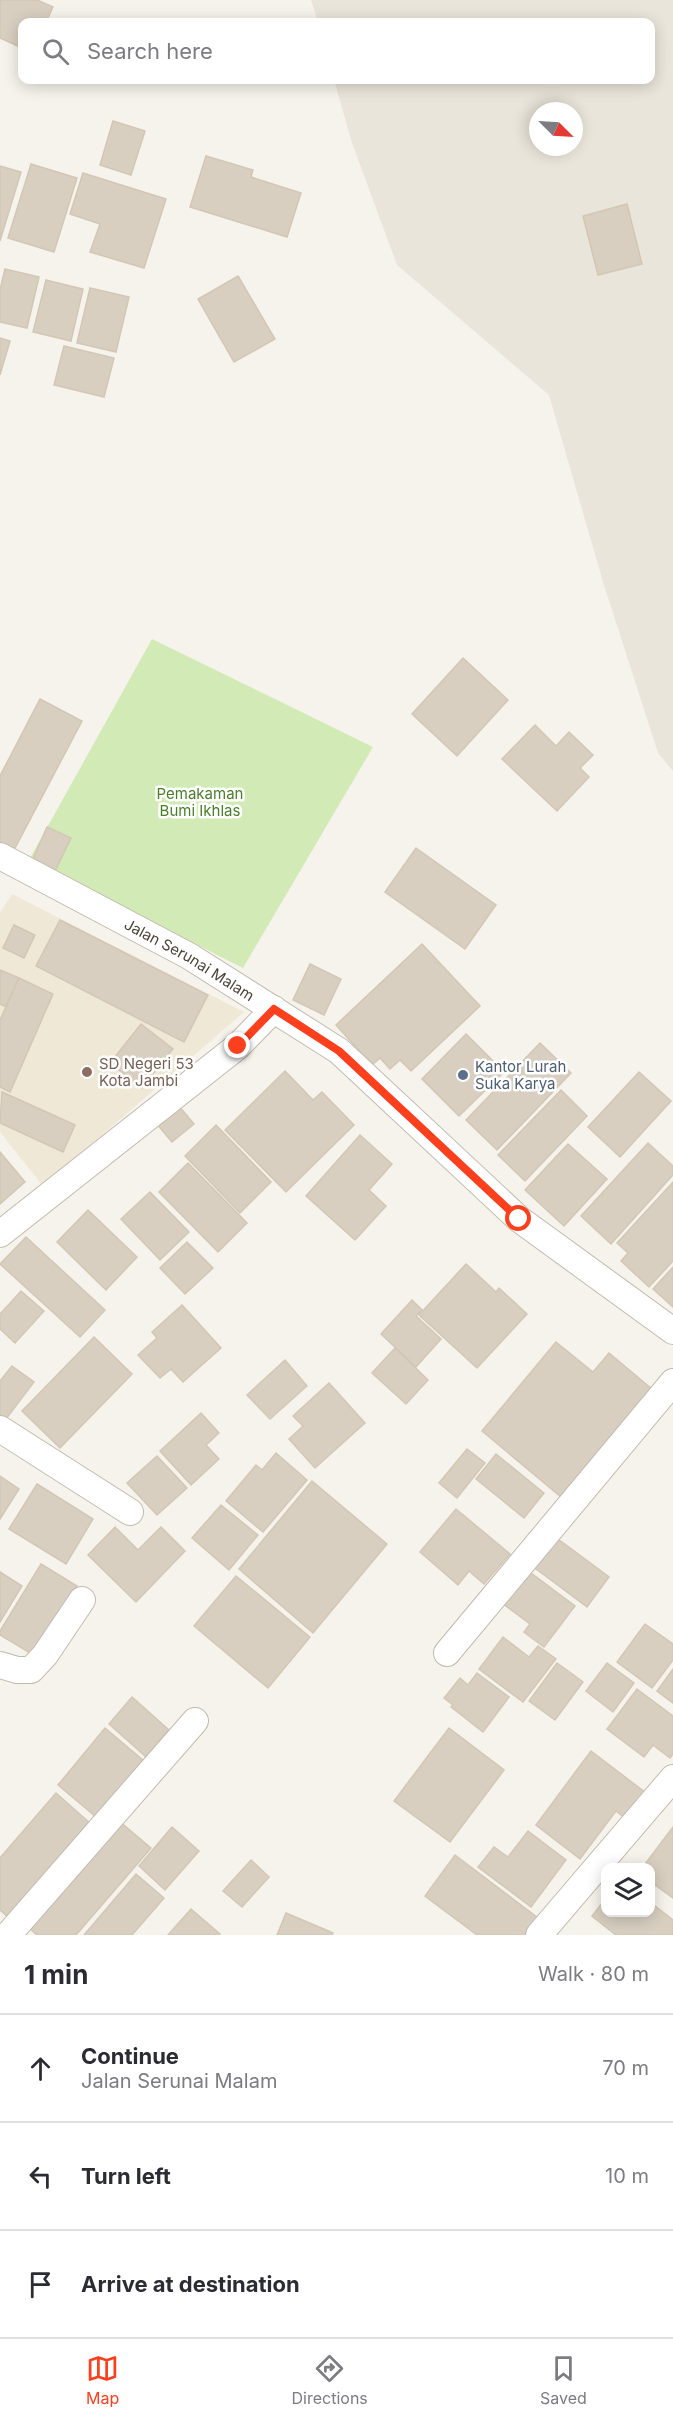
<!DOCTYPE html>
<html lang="en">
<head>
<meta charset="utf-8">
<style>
  body { margin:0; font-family:Inter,sans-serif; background:#f7f7f7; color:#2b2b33 }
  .controls { position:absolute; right:18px; bottom:18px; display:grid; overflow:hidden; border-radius:12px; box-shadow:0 3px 15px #0003 }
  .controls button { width:54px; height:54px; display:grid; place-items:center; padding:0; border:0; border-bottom:2px solid #e1e1e2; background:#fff; color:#2b2b33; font:30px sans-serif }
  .compass { position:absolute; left:529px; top:102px; width:54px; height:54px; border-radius:50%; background:#fff; box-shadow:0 3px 15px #0003; rotate:114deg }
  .stop { position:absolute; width:18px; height:18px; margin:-14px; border:4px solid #fc3f1d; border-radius:50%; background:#fff }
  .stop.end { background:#fc3f1d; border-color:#fff; box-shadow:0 2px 6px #0008 }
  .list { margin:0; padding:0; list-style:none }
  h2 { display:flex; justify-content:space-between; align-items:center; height:78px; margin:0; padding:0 24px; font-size:26px }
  h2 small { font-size:20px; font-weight:400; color:#7c7c81 }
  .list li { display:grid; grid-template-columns:39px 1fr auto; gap:18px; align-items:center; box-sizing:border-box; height:108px; padding:0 24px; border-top:2px solid #e1e1e2 }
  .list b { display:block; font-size:22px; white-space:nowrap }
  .list p { margin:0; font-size:20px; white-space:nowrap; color:#7c7c81 }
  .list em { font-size:20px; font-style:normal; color:#7c7c81 }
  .icon { flex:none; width:33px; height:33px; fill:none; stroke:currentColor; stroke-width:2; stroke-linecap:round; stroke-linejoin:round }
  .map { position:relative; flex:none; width:673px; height:1935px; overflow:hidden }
  .search { position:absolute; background:#fff; box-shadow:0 3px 15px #0003; left:18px; right:18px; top:18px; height:66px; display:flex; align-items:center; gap:15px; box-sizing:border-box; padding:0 21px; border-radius:12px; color:#7c7c81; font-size:22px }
  .sheet { height:402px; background:#fff }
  nav { display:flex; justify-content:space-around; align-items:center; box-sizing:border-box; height:84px; border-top:2px solid #e1e1e2; background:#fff; font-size:16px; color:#7c7c81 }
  nav a { display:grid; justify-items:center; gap:3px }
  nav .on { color:#fc3f1d }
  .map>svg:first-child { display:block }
  .residential { fill:#eae5da; fill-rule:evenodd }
  .education { fill:#efe8d6 }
  .green { fill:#d2eab5 }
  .building { fill:#d8cfc1; stroke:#d3c7b4; stroke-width:1.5 }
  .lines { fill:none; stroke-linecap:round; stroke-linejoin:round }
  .street-casing { stroke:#c2bbae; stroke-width:28 }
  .street { stroke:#fff; stroke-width:26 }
  .route { stroke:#fc3f1d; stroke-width:8 }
  .education-dot { fill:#8d6e63; stroke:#fff; stroke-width:2 }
  .service-dot { fill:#5c6f8a; stroke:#fff; stroke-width:2 }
  .labels { text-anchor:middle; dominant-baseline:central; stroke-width:5; stroke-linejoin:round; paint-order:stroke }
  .park-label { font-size:15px; fill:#4a7f2a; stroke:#fff }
  .street-label { font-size:15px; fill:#4b4439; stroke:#fff }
  .education-label { font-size:15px; fill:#785e54; stroke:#fff; text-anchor:start }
  .service-label { font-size:15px; fill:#4e5e75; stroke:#fff; text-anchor:start }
</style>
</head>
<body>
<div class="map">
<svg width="673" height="1935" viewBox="0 0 673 1935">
  <rect width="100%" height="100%" fill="#f6f3ec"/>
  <!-- residential -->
  <path class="residential" d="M311,0H673V771L658,753L603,582L549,395L397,265L352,143L334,80H650V22H318ZM538,111H574V147H538Z"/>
  <!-- education -->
  <polygon class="education" points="12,894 244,1012 43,1186 0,1132 0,913"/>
  <!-- green -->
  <polygon class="green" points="152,639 373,747 243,968 29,860"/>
  <!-- building -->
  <g class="building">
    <polygon points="0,0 37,0 53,7 46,22 22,22 22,48 0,38"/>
    <polygon points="113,121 145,131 131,175 100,165"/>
    <polygon points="206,156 253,170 251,177 301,193 287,237 190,207"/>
    <polygon points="31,164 77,178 54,252 8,238"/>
    <polygon points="0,166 21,172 0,241"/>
    <polygon points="83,173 166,199 144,268 90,252 100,224 70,214"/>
    <polygon points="627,204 642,264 598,275 583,216"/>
    <polygon points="5,269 39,277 27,328 0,322 0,290"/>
    <polygon points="238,276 275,339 234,362 198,299"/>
    <polygon points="46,280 83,289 71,341 33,332"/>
    <polygon points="90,288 129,297 116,352 77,343"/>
    <polygon points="0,338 10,341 0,375"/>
    <polygon points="64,346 114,358 104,397 54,385"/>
    <polygon points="463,658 508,700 457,756 412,714"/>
    <polygon points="40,699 82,721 14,850 0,843 0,776"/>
    <polygon points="535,725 556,746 569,732 593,755 580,768 589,777 557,811 502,759"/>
    <polygon points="47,827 71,838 55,871 32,861"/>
    <polygon points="416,848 496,905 465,949 385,892"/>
    <polygon points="60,920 208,995 184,1042 36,966"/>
    <polygon points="14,925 35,935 24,958 3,948"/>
    <polygon points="422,944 480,1006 411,1071 400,1060 390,1069 380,1058 372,1065 336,1025"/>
    <polygon points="310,964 341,979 324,1015 293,1000"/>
    <polygon points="0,970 19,978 6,1007 0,1004"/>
    <polygon points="19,978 53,994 10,1092 0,1087 0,1020"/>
    <polygon points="141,1024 173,1049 142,1088 110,1063"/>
    <polygon points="466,1034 504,1072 459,1116 422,1079"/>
    <polygon points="540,1043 571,1073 497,1150 466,1120"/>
    <polygon points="285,1071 313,1100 322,1092 354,1125 286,1192 225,1130"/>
    <polygon points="639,1072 671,1101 620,1157 588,1127"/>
    <polygon points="561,1090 587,1116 525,1181 498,1155"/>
    <polygon points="2,1092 75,1125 63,1152 0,1123"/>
    <polygon points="178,1105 194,1124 172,1142 156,1123"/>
    <polygon points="216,1125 271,1182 240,1213 185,1156"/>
    <polygon points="360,1135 392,1164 369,1190 386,1206 355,1240 306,1196"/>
    <polygon points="648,1143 673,1166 673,1175 611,1244 581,1216"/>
    <polygon points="568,1144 607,1179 564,1226 525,1190"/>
    <polygon points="0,1152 25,1182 0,1204"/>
    <polygon points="188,1163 247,1223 218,1252 159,1192"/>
    <polygon points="673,1182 673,1261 649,1287 621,1261 628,1253 617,1243"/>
    <polygon points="150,1192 189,1232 160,1260 121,1219"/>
    <polygon points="88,1210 137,1257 106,1290 57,1242"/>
    <polygon points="26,1237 105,1310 80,1337 0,1264"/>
    <polygon points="187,1242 213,1268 185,1294 160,1268"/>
    <polygon points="466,1264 496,1292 499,1288 527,1314 477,1368 419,1315"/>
    <polygon points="673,1267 673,1307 653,1289"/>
    <polygon points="21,1291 44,1311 15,1343 0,1329 0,1314"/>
    <polygon points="412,1300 422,1310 416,1316 441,1339 416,1367 381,1334"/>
    <polygon points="182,1305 221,1348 183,1382 171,1369 160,1378 138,1355 157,1338 152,1332"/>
    <polygon points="94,1337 132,1374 60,1448 22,1411"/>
    <polygon points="556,1342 593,1372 609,1353 652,1389 561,1497 482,1431"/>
    <polygon points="395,1348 428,1380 406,1404 372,1373"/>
    <polygon points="285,1360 307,1386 270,1419 247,1395"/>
    <polygon points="12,1366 34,1382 3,1423 0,1421 0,1381"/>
    <polygon points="329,1383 365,1423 315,1468 289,1439 303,1426 293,1416"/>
    <polygon points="201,1413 219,1433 206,1445 219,1459 191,1485 160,1451"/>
    <polygon points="467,1449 485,1463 457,1498 439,1483"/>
    <polygon points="276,1453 307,1480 263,1532 226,1501 256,1465 262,1470"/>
    <polygon points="496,1454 544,1493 524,1518 476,1479"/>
    <polygon points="157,1456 187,1488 157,1515 127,1483"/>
    <polygon points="0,1476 19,1489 0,1519"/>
    <polygon points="312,1481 387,1544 313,1633 239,1569"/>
    <polygon points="37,1484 93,1519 66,1564 9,1529"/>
    <polygon points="221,1505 258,1535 229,1570 192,1538"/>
    <polygon points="456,1509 510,1554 484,1584 469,1571 458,1585 420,1552"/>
    <polygon points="115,1527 138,1550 161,1527 185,1551 136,1602 88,1555"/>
    <polygon points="554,1536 609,1577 587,1607 531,1565"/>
    <polygon points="41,1564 77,1586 35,1656 0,1635 0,1631"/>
    <polygon points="527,1570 575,1606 544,1647 524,1632 530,1624 502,1603"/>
    <polygon points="0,1572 22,1586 0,1622"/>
    <polygon points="236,1576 310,1637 268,1688 194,1626"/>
    <polygon points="645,1624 673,1644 673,1660 652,1688 617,1662"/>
    <polygon points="503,1637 529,1657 538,1646 556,1659 523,1702 479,1669"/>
    <polygon points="557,1663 583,1682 555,1720 529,1701"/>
    <polygon points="607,1663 634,1683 613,1712 586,1691"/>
    <polygon points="673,1669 673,1703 657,1691"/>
    <polygon points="477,1673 509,1697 483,1732 451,1707 453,1705 444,1698 460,1678 468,1685"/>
    <polygon points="637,1689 673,1716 673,1754 670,1758 653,1745 644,1757 607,1729"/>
    <polygon points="132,1697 169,1730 146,1757 109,1724"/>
    <polygon points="105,1728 143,1760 96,1817 58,1785"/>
    <polygon points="449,1728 504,1770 450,1842 394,1801"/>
    <polygon points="591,1751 646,1793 626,1819 616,1811 580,1859 536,1825"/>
    <polygon points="56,1793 91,1824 10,1919 0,1910 0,1858"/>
    <polygon points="118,1820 151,1848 76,1935 37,1935 27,1926"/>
    <polygon points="172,1827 199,1851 165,1890 139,1866"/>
    <polygon points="673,1827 673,1898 650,1881 650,1868 642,1868"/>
    <polygon points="528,1831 566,1860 531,1907 478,1867 494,1847 508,1857"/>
    <polygon points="455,1855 538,1918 526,1935 477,1935 425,1896"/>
    <polygon points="251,1860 269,1877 242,1907 223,1891"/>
    <polygon points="136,1874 164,1898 132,1935 84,1935"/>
    <polygon points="606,1898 606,1912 650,1912 650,1902 673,1920 673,1935 616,1935 592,1916"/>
    <polygon points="191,1909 220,1934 219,1935 168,1935"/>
    <polygon points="286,1913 333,1933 332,1935 277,1935"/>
  </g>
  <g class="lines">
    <defs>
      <g id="street">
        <path id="s1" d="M0,856L189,956L339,1051L519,1219L673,1331"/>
        <polyline points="0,1234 238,1046 274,1009"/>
        <polyline points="0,1429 130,1512"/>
        <polyline points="447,1653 673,1382"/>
        <polyline points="0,1665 17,1670 31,1670 45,1655 82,1600"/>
        <polyline points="8,1935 195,1721"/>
        <polyline points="539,1935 673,1778"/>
      </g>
    </defs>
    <!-- street casing -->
    <use href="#street" class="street-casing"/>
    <!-- street -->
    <use href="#street" class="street"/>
  </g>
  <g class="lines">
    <!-- route -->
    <polyline class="route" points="238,1046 274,1009 339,1051 519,1219"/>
  </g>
  <!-- markers -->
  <circle class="education-dot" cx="87" cy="1072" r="6"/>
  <circle class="service-dot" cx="463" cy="1075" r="6"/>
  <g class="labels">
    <!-- park labels -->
    <g class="park-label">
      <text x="200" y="793">Pemakaman<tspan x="200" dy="17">Bumi Ikhlas</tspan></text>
    </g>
    <!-- street labels -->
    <g class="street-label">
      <text stroke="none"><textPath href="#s1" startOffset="216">Jalan Serunai Malam</textPath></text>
    </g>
    <!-- education labels -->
    <g class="education-label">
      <text x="99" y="1063">SD Negeri 53<tspan x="99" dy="17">Kota Jambi</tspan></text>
    </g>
    <!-- service labels -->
    <g class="service-label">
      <text x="475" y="1066">Kantor Lurah<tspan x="475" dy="17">Suka Karya</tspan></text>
    </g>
  </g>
</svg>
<div class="controls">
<button><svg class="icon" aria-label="layers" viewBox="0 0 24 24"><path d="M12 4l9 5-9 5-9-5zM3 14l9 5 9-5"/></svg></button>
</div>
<svg class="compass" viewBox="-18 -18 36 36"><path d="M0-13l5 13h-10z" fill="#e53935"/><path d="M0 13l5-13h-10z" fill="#7c7c81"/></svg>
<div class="stop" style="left:519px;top:1219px"></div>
<div class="stop end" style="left:238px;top:1046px"></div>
<div class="search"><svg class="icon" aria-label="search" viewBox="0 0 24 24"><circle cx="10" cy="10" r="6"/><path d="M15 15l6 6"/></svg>Search here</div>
</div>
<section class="sheet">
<h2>1 min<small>Walk · 80 m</small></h2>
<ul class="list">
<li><svg class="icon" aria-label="ahead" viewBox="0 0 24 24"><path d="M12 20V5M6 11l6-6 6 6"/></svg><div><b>Continue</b><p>Jalan Serunai Malam</p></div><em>70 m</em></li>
<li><svg class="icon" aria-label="left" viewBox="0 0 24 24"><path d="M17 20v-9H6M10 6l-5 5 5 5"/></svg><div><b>Turn left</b></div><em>10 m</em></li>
<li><svg class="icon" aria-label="arrive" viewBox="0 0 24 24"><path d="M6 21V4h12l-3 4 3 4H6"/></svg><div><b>Arrive at destination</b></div></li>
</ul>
</section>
<nav>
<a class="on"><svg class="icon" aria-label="map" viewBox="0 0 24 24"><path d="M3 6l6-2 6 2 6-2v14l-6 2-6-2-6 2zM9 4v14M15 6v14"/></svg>Map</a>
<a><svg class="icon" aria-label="directions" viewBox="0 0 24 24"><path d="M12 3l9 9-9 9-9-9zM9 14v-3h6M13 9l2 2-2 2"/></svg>Directions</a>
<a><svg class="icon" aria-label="saved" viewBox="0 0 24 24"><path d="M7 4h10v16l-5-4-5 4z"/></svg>Saved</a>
</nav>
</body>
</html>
